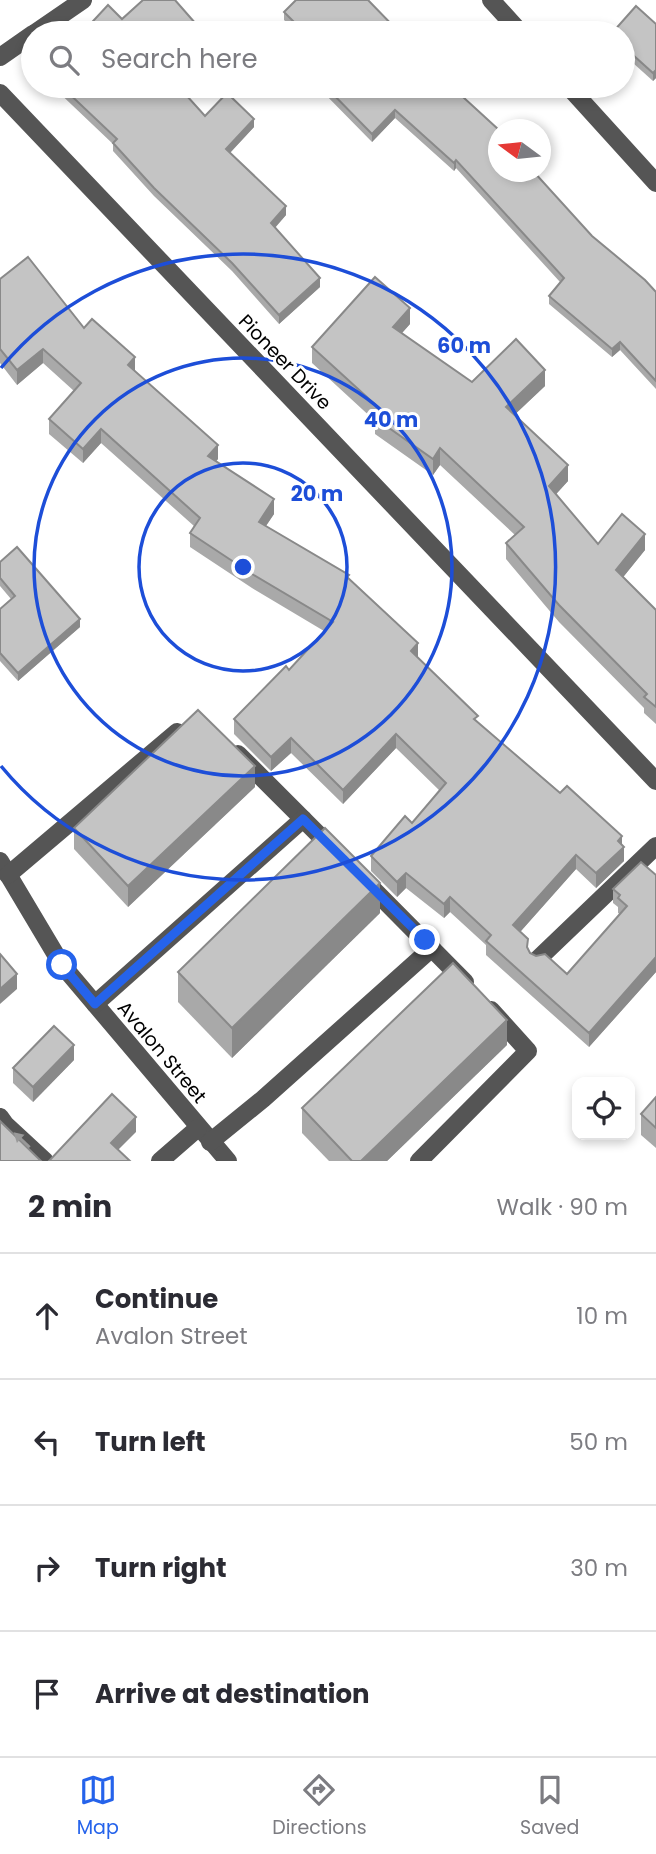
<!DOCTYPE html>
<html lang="en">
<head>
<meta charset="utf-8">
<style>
  body { margin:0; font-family:Poppins,sans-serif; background:#f2f2f3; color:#2b2b33 }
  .controls { position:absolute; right:21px; bottom:21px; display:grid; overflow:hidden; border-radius:14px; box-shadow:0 4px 10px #0003 }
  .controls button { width:63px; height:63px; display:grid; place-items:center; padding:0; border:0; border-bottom:2px solid #e1e1e2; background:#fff; color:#2b2b33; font:35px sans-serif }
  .compass { position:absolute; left:488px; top:119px; width:63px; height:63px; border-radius:50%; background:#fff; box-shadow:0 4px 10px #0003; rotate:285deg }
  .stop { position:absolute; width:21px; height:21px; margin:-16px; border:5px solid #2563eb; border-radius:50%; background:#fff }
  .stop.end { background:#2563eb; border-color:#fff; box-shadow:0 2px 7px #0008 }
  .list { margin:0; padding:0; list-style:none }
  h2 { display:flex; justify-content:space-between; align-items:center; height:91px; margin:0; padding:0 28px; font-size:30px }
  h2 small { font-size:23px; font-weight:400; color:#7c7c81 }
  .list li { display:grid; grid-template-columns:46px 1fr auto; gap:21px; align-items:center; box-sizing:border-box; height:126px; padding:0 28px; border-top:2px solid #e1e1e2 }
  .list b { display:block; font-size:26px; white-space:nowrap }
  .list p { margin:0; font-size:23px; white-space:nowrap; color:#7c7c81 }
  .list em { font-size:23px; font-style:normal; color:#7c7c81 }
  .icon { flex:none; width:38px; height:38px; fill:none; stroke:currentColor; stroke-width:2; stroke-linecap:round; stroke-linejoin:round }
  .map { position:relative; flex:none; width:656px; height:1161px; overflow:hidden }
  .search { position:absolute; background:#fff; box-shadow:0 4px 10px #0003; left:21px; right:21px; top:21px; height:77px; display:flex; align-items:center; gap:18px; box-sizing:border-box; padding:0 24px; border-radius:38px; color:#7c7c81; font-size:26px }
  .sheet { height:595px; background:#fff }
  nav { display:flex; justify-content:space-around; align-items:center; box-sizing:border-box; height:98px; border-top:2px solid #e1e1e2; background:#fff; font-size:19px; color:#7c7c81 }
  nav a { display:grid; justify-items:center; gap:4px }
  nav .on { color:#2563eb }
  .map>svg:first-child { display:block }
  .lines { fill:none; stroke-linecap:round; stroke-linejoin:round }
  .minor { stroke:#555; stroke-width:18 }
  .wall { fill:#a9a9a9 }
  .shaded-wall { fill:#898989 }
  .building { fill:#c4c4c4; stroke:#898989; stroke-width:2 }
  .oneway { fill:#999 }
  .route { stroke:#2563eb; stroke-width:9 }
  .ring { fill:none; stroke:#1d4ed8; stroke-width:3.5 }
  .labels { text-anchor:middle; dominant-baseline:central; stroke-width:6; stroke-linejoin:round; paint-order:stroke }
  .street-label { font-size:19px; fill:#000; stroke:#fff }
  .centre { fill:#1d4ed8; stroke:#fff; stroke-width:3.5 }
  .ring-label { font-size:21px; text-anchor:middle; font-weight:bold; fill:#1d4ed8; stroke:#fff; stroke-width:6; stroke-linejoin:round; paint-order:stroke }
</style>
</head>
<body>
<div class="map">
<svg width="656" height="1161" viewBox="0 0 656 1161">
  <rect width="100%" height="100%" fill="#fff"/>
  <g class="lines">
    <!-- minor -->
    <g class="minor">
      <polyline points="491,0 521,33"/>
      <polyline points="35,33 83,0"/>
      <polyline points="0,57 33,34"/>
      <polyline points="568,86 656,183"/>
      <polyline points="0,93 656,781"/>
      <polyline points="238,754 334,850"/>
      <polyline points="0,861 62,965 228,1161"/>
      <polyline points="8,875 177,732"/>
      <polyline points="364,880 465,982"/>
      <polyline points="538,959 656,846"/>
      <polyline points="95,1004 303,819"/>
      <polyline points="0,1117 5,1124 45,1161"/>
      <polyline points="210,1142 263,1099 432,948"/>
      <polyline points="160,1161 198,1128"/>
      <polyline points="419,1161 528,1051 491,1010"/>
    </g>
  </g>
  <!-- wall -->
  <g class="wall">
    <polygon points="284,12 400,33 297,33 284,20"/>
    <polygon points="656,24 656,78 653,81 623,54 623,33"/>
    <polygon points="52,86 178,86 205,116 254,127 230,153 286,215 275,228 320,287 279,324 232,271 154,196 113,151 113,144"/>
    <polygon points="317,86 451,86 499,172 592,236 656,292 656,389 620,350 612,357 549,304 549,296 560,282 456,168 454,171 395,118 372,142"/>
    <polygon points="0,279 84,328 135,371 218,459 216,461 274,514 266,526 349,579 418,658 478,722 622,845 624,861 596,888 576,869 520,932 530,953 567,974 620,914 618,913 618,907 613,903 613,889 656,875 656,972 589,1047 486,955 486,945 450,912 444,918 406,888 397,897 371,871 371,856 412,823 440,791 396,748 343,804 291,753 271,771 234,734 234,719 289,670 324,631 252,588 190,547 190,533 194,526 101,443 83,463 49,434 49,419 74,391 43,363 17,385 0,363"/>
    <polygon points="410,324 402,333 472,382 545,386 514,415 568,481 556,494 598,544 645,550 623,577 656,610 656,724 644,713 644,708 559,622 506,559 506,543 515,535 440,465 433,475 375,434 375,421 312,363 312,347"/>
    <polygon points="0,562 80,627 18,681 0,661 0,609 11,599 0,586"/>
    <polygon points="255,787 128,907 74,849 74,828"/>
    <polygon points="380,913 232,1058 178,1002 178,972"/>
    <polygon points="507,1045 387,1161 329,1161 302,1133 302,1108"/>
    <polygon points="74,1060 33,1102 13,1083 13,1068"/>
    <polygon points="656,1097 656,1148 641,1135 641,1114"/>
  </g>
  <!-- shaded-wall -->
  <g class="shaded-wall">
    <polygon points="196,24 196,32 195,33 186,33"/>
    <polygon points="656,70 656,78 653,81 653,73"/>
    <polygon points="395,110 395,118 372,142 372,134"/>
    <polygon points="254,119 254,127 226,157 226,149"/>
    <polygon points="456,160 456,168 454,171 454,163"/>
    <polygon points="286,206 286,215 271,232 271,223"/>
    <polygon points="320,278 320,287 279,324 279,315"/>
    <polygon points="410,308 410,324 393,343 393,327"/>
    <polygon points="620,342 620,350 612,357 612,349"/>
    <polygon points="43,349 43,363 17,385 17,370"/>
    <polygon points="135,357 135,371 128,365"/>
    <polygon points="545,370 545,386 506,423 506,407"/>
    <polygon points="101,429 101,443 83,463 83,449"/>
    <polygon points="218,445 218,459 208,470 208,456"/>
    <polygon points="440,448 440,465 433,475 433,459"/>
    <polygon points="568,465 568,481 549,502 549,486"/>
    <polygon points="274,499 274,514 259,536 259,522"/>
    <polygon points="645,534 645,550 616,586 616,570"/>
    <polygon points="80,619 80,627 18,681 18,673"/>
    <polygon points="418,643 418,657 411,665 411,651"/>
    <polygon points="396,734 396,748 343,804 343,790"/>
    <polygon points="291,738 291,753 271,771 271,757"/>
    <polygon points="255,766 255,787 128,907 128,886"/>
    <polygon points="622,836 622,848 624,847 624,861 596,888 596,873"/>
    <polygon points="576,855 576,869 513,940 513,925"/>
    <polygon points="406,873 406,888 397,897 397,882"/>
    <polygon points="380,883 380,913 232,1058 232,1028"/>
    <polygon points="450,897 450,912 444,918 444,904"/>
    <polygon points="656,957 656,972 589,1047 589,1033"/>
    <polygon points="17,974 17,989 0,1004 0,989"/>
    <polygon points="507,1020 507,1045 387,1161 361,1161"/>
    <polygon points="74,1045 74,1060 33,1102 33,1087"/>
    <polygon points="136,1117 136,1132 111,1157 111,1143"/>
  </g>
  <!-- building -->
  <g class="building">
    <polygon points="143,0 175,0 196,24 186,33 82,33 108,5 122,19"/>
    <polygon points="296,0 368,0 400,33 305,33 284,12"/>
    <polygon points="636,6 656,24 656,70 653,73 623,46 623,33 612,33"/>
    <polygon points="61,86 178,86 205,116 227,93 254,119 226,149 286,206 271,223 320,278 279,315 232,263 154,188 113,143 117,139"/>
    <polygon points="325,86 451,86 499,130 499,172 534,172 592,236 645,280 656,292 656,381 620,342 612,349 549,296 564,278 456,160 454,163 395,110 372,134"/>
    <polygon points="28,257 84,328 92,319 135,357 128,365 218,445 208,456 274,499 259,522 349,575 347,577 418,643 411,651 478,716 474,719 560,793 567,786 622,836 618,841 624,847 596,873 576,855 513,925 528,939 527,947 530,953 536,956 545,954 567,974 627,906 618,898 620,895 613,889 641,862 656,875 656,957 589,1033 486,941 491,935 450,897 444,904 406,873 397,882 371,856 405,816 412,823 446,783 396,734 343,790 291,738 271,757 234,719 286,666 289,670 333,622 252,574 190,533 200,518 101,429 83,449 49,419 81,383 43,349 17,370 0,349 0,279"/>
    <polygon points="375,277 410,308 393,327 472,382 516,339 545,370 506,407 568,465 549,486 598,544 622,514 645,534 616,570 656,610 656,707 644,697 647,694 559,605 506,543 524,527 440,448 433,459 375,418 381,410 312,347"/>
    <polygon points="17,547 80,619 18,673 0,653 0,609 15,596 0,578 0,562"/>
    <polygon points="198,710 255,766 128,886 74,828"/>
    <polygon points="325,828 380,883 232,1028 178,972"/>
    <polygon points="0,954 17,974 0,989"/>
    <polygon points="453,963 507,1020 361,1161 352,1161 302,1108"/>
    <polygon points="54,1026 74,1045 33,1087 13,1068"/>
    <polygon points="112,1094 136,1117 111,1143 130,1161 49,1161"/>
    <polygon points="656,1097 656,1128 641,1114"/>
    <polygon points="0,1121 41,1161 0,1161"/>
  </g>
  <!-- one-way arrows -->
  <defs><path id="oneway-solid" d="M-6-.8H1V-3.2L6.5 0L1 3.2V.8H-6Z" transform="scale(1.75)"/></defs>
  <use class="oneway" href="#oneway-solid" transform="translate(22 1140) rotate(-137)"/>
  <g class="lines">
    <!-- route -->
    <polyline class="route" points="62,965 95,1004 303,819 425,940"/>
  </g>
  <!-- distance rings -->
  <g class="ring">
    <circle cx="243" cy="567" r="104"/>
    <circle cx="243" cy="567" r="209"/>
    <path d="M1 368A313 313 0 1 1 1 766"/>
  </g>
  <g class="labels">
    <!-- street labels -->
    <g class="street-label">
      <text transform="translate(285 362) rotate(46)">Pioneer Drive</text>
      <text transform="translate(162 1052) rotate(50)">Avalon Street</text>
    </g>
  </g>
  <circle cx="243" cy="567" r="10" class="centre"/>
  <g class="ring-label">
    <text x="464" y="353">60 m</text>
    <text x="391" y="427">40 m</text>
    <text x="317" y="501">20 m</text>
  </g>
</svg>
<div class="controls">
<button><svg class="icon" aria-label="locate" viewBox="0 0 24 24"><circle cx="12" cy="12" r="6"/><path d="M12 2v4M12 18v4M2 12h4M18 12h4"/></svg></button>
</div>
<svg class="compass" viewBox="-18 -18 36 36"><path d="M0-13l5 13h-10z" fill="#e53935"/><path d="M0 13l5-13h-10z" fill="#7c7c81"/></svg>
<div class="stop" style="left:62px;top:965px"></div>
<div class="stop end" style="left:425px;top:940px"></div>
<div class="search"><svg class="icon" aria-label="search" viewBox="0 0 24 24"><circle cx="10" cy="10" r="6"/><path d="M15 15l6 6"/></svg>Search here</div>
</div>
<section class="sheet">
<h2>2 min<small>Walk · 90 m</small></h2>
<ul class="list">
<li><svg class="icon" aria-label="ahead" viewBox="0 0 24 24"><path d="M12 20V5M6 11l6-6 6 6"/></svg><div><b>Continue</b><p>Avalon Street</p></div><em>10 m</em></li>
<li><svg class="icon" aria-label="left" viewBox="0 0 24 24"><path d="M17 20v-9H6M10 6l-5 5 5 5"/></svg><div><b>Turn left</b></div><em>50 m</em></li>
<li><svg class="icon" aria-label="right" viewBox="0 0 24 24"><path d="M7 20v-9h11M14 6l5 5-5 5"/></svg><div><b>Turn right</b></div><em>30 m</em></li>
<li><svg class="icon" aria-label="arrive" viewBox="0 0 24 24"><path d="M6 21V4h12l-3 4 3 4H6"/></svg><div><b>Arrive at destination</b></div></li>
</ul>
</section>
<nav>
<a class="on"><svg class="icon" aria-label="map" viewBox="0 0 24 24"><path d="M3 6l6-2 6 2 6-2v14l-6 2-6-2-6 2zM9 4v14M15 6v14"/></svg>Map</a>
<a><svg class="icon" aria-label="directions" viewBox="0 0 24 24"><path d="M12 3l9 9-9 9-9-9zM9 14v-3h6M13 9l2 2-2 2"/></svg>Directions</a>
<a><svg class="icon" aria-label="saved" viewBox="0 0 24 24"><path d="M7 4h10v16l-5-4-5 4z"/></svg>Saved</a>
</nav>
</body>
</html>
